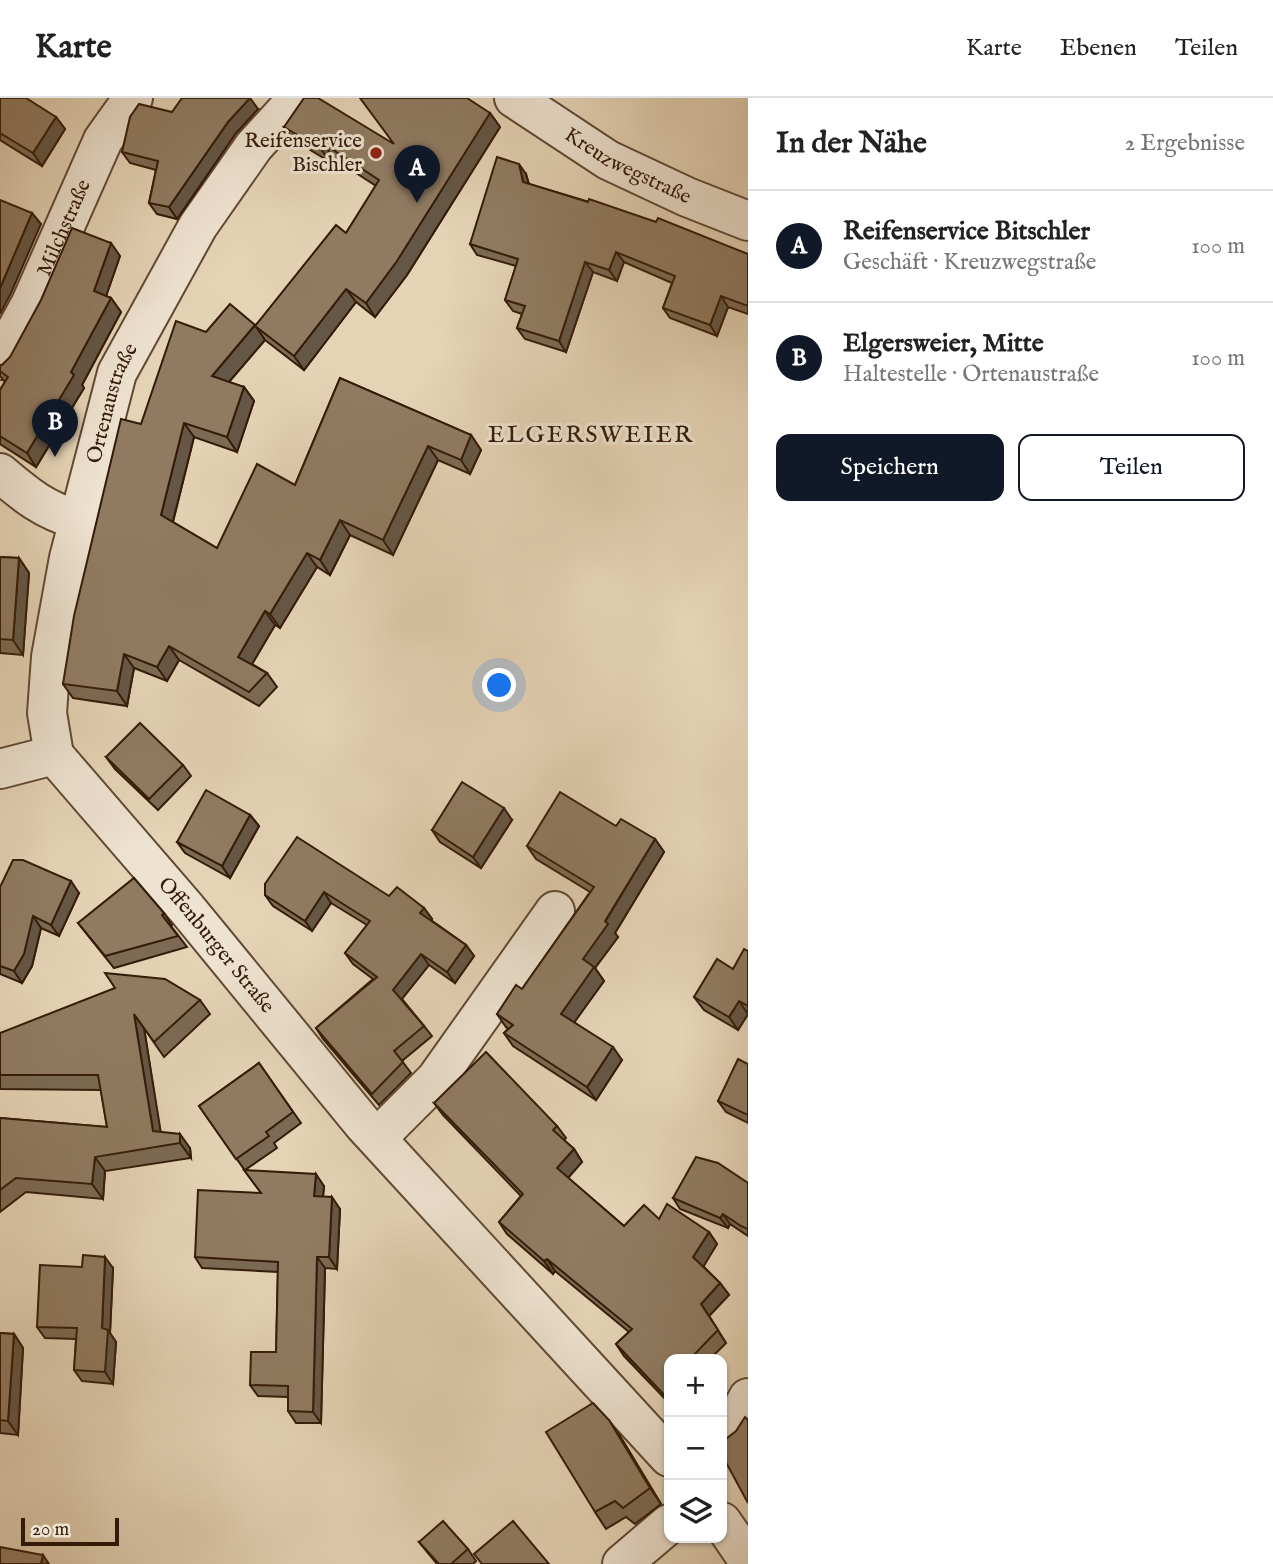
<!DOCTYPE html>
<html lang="de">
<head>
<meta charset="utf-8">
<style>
  body { margin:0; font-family:"IM FELL English",serif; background:#f6f6f6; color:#222 }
  .controls { position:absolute; right:21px; bottom:21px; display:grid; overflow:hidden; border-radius:14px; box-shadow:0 2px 5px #0004 }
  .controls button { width:63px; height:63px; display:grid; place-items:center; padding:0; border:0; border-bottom:2px solid #e0e0e0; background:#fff; color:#222; font:35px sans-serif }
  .scale { position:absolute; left:21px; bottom:18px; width:98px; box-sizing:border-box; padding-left:7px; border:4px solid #341b08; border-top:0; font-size:19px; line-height:24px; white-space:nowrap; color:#341b08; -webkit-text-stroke:5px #eee2d0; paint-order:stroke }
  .you { position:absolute; left:500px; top:588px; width:24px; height:24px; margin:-18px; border:5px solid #fff; border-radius:50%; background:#1a73e8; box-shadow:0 0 0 10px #1a73e833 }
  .badge { display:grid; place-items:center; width:46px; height:46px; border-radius:50%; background:#111827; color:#fff; font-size:23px; font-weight:700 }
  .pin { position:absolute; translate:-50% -58px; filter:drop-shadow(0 2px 4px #0008) }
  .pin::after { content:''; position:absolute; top:37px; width:24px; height:21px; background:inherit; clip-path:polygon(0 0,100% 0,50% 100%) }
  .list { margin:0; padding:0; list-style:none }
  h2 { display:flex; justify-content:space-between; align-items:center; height:91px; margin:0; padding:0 28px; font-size:30px }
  h2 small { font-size:23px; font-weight:400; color:#767676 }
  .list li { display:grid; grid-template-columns:46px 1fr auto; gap:21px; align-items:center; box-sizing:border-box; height:112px; padding:0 28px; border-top:2px solid #e0e0e0 }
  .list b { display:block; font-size:26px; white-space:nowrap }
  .list p { margin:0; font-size:23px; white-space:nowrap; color:#767676 }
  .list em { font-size:23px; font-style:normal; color:#767676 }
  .actions { display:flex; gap:14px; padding:21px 28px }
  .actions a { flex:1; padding:16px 0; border:2px solid #111827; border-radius:14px; text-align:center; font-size:24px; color:#111827 }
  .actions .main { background:#111827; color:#fff }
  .icon { flex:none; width:38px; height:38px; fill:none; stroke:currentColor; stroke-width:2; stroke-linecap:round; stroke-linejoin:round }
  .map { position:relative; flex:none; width:748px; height:1466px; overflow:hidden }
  header { display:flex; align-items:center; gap:42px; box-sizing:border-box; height:98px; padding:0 35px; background:#fff; border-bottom:2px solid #e0e0e0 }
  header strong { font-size:33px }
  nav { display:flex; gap:38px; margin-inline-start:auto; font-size:24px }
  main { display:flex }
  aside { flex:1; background:#fff }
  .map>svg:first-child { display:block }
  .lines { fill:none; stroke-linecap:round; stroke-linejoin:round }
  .minor-casing { stroke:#604934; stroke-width:42 }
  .minor { stroke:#eee2d0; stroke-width:38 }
  .wall { fill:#7c6a54; stroke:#341b08; stroke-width:2 }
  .shaded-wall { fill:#655645; stroke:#341b08; stroke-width:2 }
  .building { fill:#907b62; stroke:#341b08; stroke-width:2 }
  .poi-dot { fill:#8f2418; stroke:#eee2d0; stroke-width:2.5 }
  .labels { text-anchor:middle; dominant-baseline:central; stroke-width:6; stroke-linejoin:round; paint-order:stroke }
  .poi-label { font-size:21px; fill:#341b08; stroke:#eee2d0; text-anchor:end }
  .street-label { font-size:21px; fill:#341b08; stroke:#eee2d0 }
  .quarter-label { font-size:24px; letter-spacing:2px; fill:#341b08; stroke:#eee2d0 }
</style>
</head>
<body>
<header>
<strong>Karte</strong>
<nav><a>Karte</a><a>Ebenen</a><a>Teilen</a></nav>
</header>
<main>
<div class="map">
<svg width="748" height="1466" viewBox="0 0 748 1466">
  <rect width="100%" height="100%" fill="#e5d3b6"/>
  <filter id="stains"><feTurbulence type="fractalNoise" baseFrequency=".00286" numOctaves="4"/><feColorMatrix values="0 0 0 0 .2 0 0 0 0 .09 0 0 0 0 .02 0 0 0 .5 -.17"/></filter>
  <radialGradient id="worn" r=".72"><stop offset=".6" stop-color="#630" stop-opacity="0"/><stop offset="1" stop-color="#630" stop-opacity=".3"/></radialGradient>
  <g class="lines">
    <defs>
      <g id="minor">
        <path id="s1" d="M514,0L608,62L687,99L748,123"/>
        <path id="s2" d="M0,262L31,205L103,42L133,0"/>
        <path d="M0,375C27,398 44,412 78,422"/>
        <path id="s3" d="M54,657L187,811L364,1027L669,1359"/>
        <path id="s4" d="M54,657L47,615L51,559L69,460L117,275L198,128L254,48L298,0"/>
        <polyline points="0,671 54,657"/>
        <polyline points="377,1040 436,981 555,813"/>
        <polyline points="722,1341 731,1332 748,1300"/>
        <polyline points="722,1424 748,1462"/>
        <polyline points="622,1466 669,1426"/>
      </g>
    </defs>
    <!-- minor casing -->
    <use href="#minor" class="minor-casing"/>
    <!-- minor -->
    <use href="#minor" class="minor"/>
  </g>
  <!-- wall -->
  <g class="wall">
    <polygon points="0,0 56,19 65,31 42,68 0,42"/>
    <polygon points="258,11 236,35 177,121 157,116 149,105 156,72 130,65 122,54 172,14"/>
    <polygon points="490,15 500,29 407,177 375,219 356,204 304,272 265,242 229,284 244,289 254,303 237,354 194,339 173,424 217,450 295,387 340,280 471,337 481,352 470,376 438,362 393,457 350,437 330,477 317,469 280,530 275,527 252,566 267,575 277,589 259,608 179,562 167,583 134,570 127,608 73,600 63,586 141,326 206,234 255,228 346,135 376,88 333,60 330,64 294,42 284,29 393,46"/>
    <polygon points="526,76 529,86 656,124 748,156 748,216 728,209 717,238 670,220 663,210 672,185 624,164 617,183 593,174 566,254 525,241 517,230 522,216 513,213 505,202 516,168 477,157 470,146"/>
    <polygon points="120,158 106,198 111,200 121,214 82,287 84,290 36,369 0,346 0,292 5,284 0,278 0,267 2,267"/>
    <polygon points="0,459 19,460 29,475 23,557 0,555"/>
    <polygon points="106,659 183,667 191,678 158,712 115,671"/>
    <polygon points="250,717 259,728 230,780 185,755 177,744"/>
    <polygon points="512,722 481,770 440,744 432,732"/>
    <polygon points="616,728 655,741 664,754 615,835 618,839 595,870 604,883 574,924 622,962 596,1002 513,948 504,935 508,931 506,929 497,916 522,891 590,794 536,761 527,748"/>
    <polygon points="265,786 389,798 424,810 432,821 431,822 466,847 474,858 455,885 429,867 402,901 424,928 432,938 402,963 411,975 379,1007 323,941 316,930 373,881 353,866 345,855 367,827 331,805 312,833 273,808 265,797"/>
    <polygon points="0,789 79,795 59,838 41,830 32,868 22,885 0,876"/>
    <polygon points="164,815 172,827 171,828 187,849 114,870 78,825"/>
    <polygon points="748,853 748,916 738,932 704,912 694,899 733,871"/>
    <polygon points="200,902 210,916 164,959 144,930 160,1034 190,1050 191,1060 105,1073 103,1101 26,1094 0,1114 0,1020 107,1029 101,992 0,991 0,935"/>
    <polygon points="259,965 301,1025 274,1045 277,1050 245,1072 324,1088 323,1099 340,1111 337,1171 325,1170 321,1325 296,1325 288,1313 288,1299 258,1298 250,1287 276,1254 278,1174 202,1170 195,1159 261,1095 199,1008"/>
    <polygon points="748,966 748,1025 726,1014 718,1003"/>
    <polygon points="434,1005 557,1028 566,1040 564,1042 574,1051 582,1064 568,1080 624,1128 659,1121 709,1134 717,1146 703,1168 720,1185 729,1197 709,1218 726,1245 710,1261 669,1261 669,1305 624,1258 616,1246 629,1234 555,1173 553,1176 507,1136 499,1124 521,1098 443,1017"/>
    <polygon points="748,1085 748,1138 730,1126 728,1130 680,1111 673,1100"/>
    <polygon points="113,1170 110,1235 116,1244 113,1286 82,1283 74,1272 76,1241 45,1240 37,1229"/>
    <polygon points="0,1235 14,1236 23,1250 18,1337 0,1335"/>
    <polygon points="620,1338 661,1406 635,1426 626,1419 606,1431 595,1414"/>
    <polygon points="419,1444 468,1451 476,1463 473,1466 437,1466"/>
  </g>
  <!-- shaded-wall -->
  <g class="shaded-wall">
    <polygon points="250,0 258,11 236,35 177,121 169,109 228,24"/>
    <polygon points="490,15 500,29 407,177 375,219 366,205"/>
    <polygon points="56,19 65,31 42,68 33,55"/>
    <polygon points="324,46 333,60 330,64 321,51"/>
    <polygon points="519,66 526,76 531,95 523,84"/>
    <polygon points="32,115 41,126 11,195 0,216 0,190"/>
    <polygon points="111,145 120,158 103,207 94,193"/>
    <polygon points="616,154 624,164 617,183 609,172"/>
    <polygon points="585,164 593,174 566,254 559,243"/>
    <polygon points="346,191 356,204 304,272 294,258"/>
    <polygon points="721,198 728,209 717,238 710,227"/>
    <polygon points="111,200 121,214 82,287 84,290 36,369 27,355"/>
    <polygon points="255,227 265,242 222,292 212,278"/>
    <polygon points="244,289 254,303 237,354 227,339"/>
    <polygon points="184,325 194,339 171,431 161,417"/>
    <polygon points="471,337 481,352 470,376 461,362"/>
    <polygon points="428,348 438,362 393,457 383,442"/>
    <polygon points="340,422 350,437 330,477 320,462"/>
    <polygon points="307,455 317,469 280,530 270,516"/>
    <polygon points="19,460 29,475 23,557 13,542"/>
    <polygon points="265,513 275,527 248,573 238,559"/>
    <polygon points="169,548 179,562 167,583 157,569"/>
    <polygon points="124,556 134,570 127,608 117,593"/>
    <polygon points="504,710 512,722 481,770 473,759"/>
    <polygon points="250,717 259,728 230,780 222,768"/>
    <polygon points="655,741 664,754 615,835 618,839 595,870 604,883 571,929 561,916 583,861"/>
    <polygon points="71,783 79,795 59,838 51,827"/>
    <polygon points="324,794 331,805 312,833 305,823"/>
    <polygon points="424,810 432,821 428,826 420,815"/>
    <polygon points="33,818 41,830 32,868 22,885 14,873"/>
    <polygon points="466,847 474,858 455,885 447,874"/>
    <polygon points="421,856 429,867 401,902 393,892"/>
    <polygon points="739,903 748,916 738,932 729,919"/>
    <polygon points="134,916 144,930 163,1048 153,1033"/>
    <polygon points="613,949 622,962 596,1002 587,989"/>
    <polygon points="180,1036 190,1050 191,1060 180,1045"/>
    <polygon points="574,1051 582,1064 566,1082 557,1070"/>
    <polygon points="95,1059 105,1073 103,1101 92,1086"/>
    <polygon points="316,1076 324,1088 322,1110 314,1098"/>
    <polygon points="332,1099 340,1111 337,1171 329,1159"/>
    <polygon points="723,1116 730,1126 728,1130 720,1120"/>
    <polygon points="709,1134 717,1146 702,1171 693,1159"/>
    <polygon points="105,1159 113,1170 110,1235 116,1244 113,1286 105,1274 102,1230"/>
    <polygon points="317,1159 325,1170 321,1325 313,1314"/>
    <polygon points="547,1161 555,1173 553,1176 544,1163"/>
    <polygon points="720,1185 729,1197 709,1218 726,1245 701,1206"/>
    <polygon points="14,1236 23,1250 18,1337 8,1323"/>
    <polygon points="609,1322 620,1338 661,1406 650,1390"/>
    <polygon points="43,1457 49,1466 41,1466"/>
  </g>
  <!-- building -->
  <g class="building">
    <polygon points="0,0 26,0 56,19 33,55 0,35"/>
    <polygon points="182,0 250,0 228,24 169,109 149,105 158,63 122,54 130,19 139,6 172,14"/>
    <polygon points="304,0 318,0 394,46 360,0 467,0 490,15 397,163 366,205 346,191 294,258 255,228 336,127 346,135 379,82 324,46 321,51 284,29"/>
    <polygon points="497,59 519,66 523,84 588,104 589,101 656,124 658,120 748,156 748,208 721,198 710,227 663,210 675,178 616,154 609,172 585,164 559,243 517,230 525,208 505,202 518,161 470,146"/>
    <polygon points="0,102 32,115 0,190"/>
    <polygon points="72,130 111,145 94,193 111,200 71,274 74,277 27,355 0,338 0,292 8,279 0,273 0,267 2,267 10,259 41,202"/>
    <polygon points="230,206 255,227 212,278 244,289 227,339 184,325 161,417 217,450 257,366 295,387 340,280 471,337 461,362 428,348 383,442 340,422 320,462 307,455 270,516 265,513 238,559 267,575 249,594 169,548 157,569 124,556 117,593 63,586 74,518 121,321 141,326 176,223 206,234"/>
    <polygon points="0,459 19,460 13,542 0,541"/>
    <polygon points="140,625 183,667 149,701 106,659"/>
    <polygon points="462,684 504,710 473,759 432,732"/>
    <polygon points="206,692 250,717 222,768 177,744"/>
    <polygon points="560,694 616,728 621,721 655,741 605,823 608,826 583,861 594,869 561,916 613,949 587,989 504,935 513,927 497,916 516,887 522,891 594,789 527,748"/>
    <polygon points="297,739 389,798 397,789 424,810 420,815 466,847 447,874 421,856 393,892 424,928 394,953 403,964 372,996 316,930 377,879 345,855 370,823 324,794 305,823 265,797 265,786"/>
    <polygon points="13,762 23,762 71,783 51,827 33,818 24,856 14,873 0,868 0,789"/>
    <polygon points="134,780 164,815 162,817 178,838 105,858 78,825"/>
    <polygon points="744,851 748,853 748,908 739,903 729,919 694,899 717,861 733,871"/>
    <polygon points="105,875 165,881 200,902 154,944 134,916 153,1033 180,1036 180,1045 95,1059 92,1086 16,1080 0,1092 0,1020 107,1029 98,977 0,977 0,935 115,890"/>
    <polygon points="486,954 557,1028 553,1032 574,1051 557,1070 624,1128 644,1107 659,1121 667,1106 709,1134 693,1159 720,1185 701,1206 718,1232 690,1261 669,1261 669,1302 616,1246 632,1231 547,1161 544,1163 499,1124 523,1096 434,1005"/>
    <polygon points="738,961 748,966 748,1017 718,1003"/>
    <polygon points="259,965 293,1014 266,1034 269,1038 236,1061 199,1008"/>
    <polygon points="696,1059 718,1065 748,1085 748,1131 741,1128 723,1116 720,1120 673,1100"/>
    <polygon points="244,1072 316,1076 314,1098 332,1099 329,1159 317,1159 313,1314 288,1313 288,1288 250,1287 251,1254 276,1254 278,1164 195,1159 198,1092 261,1095"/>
    <polygon points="83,1157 105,1159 102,1230 108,1232 105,1274 74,1272 77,1230 37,1229 40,1167 82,1169"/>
    <polygon points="0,1235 14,1236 8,1323 0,1322"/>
    <polygon points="593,1305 609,1322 650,1390 623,1410 615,1403 595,1414 546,1334"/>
    <polygon points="745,1319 748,1322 748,1405 722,1357 722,1344 736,1333"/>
    <polygon points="443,1423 468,1451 451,1466 439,1466 419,1444"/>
    <polygon points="513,1423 549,1466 482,1466 474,1456"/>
    <polygon points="0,1449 43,1457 41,1466 0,1466"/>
  </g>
  <!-- markers -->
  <circle class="poi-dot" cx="376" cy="55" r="7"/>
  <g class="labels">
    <!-- poi labels -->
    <g class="poi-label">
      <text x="362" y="43">Reifenservice<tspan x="362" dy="24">Bischler</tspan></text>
    </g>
    <!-- street labels -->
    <g class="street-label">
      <text stroke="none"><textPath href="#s1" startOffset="133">Kreuzwegstraße</textPath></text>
      <text stroke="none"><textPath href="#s2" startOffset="147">Milchstraße</textPath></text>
      <text stroke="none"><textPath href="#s4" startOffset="360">Ortenaustraße</textPath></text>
      <text stroke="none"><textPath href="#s3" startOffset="250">Offenburger Straße</textPath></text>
    </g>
    <!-- quarter labels -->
    <g class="quarter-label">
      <text x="591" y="337">ELGERSWEIER</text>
    </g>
  </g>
  <rect width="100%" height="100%" filter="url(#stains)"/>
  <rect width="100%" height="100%" fill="url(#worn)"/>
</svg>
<div class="controls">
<button>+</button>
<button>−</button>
<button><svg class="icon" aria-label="layers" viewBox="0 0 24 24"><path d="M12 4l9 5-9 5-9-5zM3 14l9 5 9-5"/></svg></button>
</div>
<div class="scale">20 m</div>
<div class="you"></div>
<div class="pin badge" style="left:417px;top:105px">A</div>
<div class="pin badge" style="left:55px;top:359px">B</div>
</div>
<aside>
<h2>In der Nähe<small>2 Ergebnisse</small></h2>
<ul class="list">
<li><span class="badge">A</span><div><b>Reifenservice Bitschler</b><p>Geschäft · Kreuzwegstraße</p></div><em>100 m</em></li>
<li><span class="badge">B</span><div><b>Elgersweier, Mitte</b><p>Haltestelle · Ortenaustraße</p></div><em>100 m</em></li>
</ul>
<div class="actions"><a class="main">Speichern</a><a>Teilen</a></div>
</aside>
</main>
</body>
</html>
